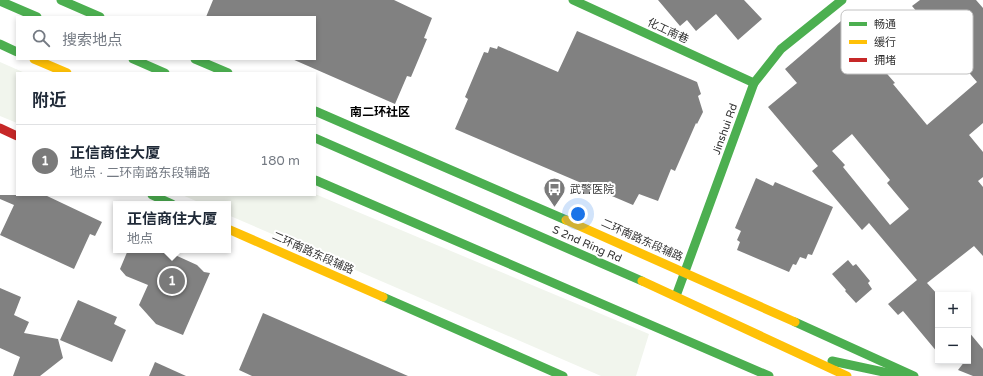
<!DOCTYPE html>
<html lang="zh">
<head>
<meta charset="utf-8">
<style>
  body { margin:0; font-family:"Varela Round","Noto Sans SC",sans-serif; background:#f6f6f7; color:#1f2937 }
  .controls { position:absolute; right:12px; bottom:12px; display:grid; overflow:hidden; border-radius:0px; box-shadow:0 2px 6px #0003 }
  .controls button { width:36px; height:36px; display:grid; place-items:center; padding:0; border:0; border-bottom:1px solid #e0e1e3; background:#fff; color:#1f2937; font:20px sans-serif }
  .you { position:absolute; left:578px; top:214px; width:14px; height:14px; margin:-10px; border:3px solid #fff; border-radius:50%; background:#1a73e8; box-shadow:0 0 0 6px #1a73e833 }
  .badge { display:grid; place-items:center; width:26px; height:26px; border-radius:50%; background:#7a7a7a; color:#fff; font-size:13px; font-weight:700 }
  .pin { position:absolute; translate:-50% -50%; border:2px solid #fff; box-shadow:0 1px 4px #0006 }
  .popup { position:absolute; left:113px; top:201px; width:118px; height:52px; box-sizing:border-box; display:grid; place-content:center; border-radius:0px; background:#fff; filter:drop-shadow(0 1px 3px #0005); font-size:13px; white-space:nowrap; color:#747a83 }
  .popup b { font-size:15px; color:#1f2937 }
  .popup::after { content:''; position:absolute; left:50%; top:100%; margin-left:-8px; border:8px solid transparent; border-top-color:#fff }
  .list { margin:0; padding:0; list-style:none }
  h2 { display:flex; justify-content:space-between; align-items:center; height:52px; margin:0; padding:0 16px; font-size:17px }
  h2 small { font-size:13px; font-weight:400; color:#747a83 }
  .list li { display:grid; grid-template-columns:26px 1fr auto; gap:12px; align-items:center; box-sizing:border-box; height:72px; padding:0 16px; border-top:1px solid #e0e1e3 }
  .list b { display:block; font-size:15px; white-space:nowrap }
  .list p { margin:0; font-size:13px; white-space:nowrap; color:#747a83 }
  .list em { font-size:13px; font-style:normal; color:#747a83 }
  .icon { flex:none; width:22px; height:22px; fill:none; stroke:currentColor; stroke-width:2; stroke-linecap:round; stroke-linejoin:round }
  .map { position:relative; flex:none; width:983px; height:376px; overflow:hidden }
  .search { position:absolute; background:#fff; box-shadow:0 2px 6px #0003; left:16px; top:16px; width:300px; height:44px; display:flex; align-items:center; gap:10px; box-sizing:border-box; padding:0 14px; border-radius:0px; color:#747a83; font-size:15px }
  .panel { position:absolute; background:#fff; box-shadow:0 2px 6px #0003; left:16px; top:72px; width:300px; height:124px; border-radius:0px }
  .map>svg:first-child { display:block }
  .green { fill:#f1f5ed }
  .building { fill:#818181; fill-rule:evenodd }
  .lines { fill:none; stroke-linecap:round; stroke-linejoin:round }
  .fast { stroke:#4caf50; stroke-width:9 }
  .slow { stroke:#ffc107; stroke-width:9 }
  .jam { stroke:#c62828; stroke-width:9 }
  .labels { text-anchor:middle; dominant-baseline:central; stroke-width:4; stroke-linejoin:round; paint-order:stroke }
  .street-label { font-size:11px; fill:#333; stroke:#fff }
  .poi-label { font-size:11px; fill:#333; stroke:#fff; text-anchor:start }
  .neighbourhood-label { font-size:12px; font-weight:bold; fill:#000; stroke:#fff }
  .key { fill:#fff; stroke:#c2c2c2; stroke-width:1 }
  .key-label { font-size:11px; fill:#333 }
</style>
</head>
<body>
<div class="map">
<svg width="983" height="376" viewBox="0 0 983 376">
  <rect width="100%" height="100%" fill="#fff"/>
  <!-- green -->
  <g class="green">
    <polygon points="0,62 25,73 17,73 17,123 0,116"/>
    <polygon points="315,194 649,334 636,376 601,376 228,215 228,204 203,204 182,195 315,195"/>
  </g>
  <!-- building -->
  <g class="building">
    <polygon points="213,0 394,0 432,18 424,38 427,39 411,77 407,76 395,104 292,59 315,59 315,17 206,17"/>
    <polygon points="658,0 744,0 762,19 738,40 716,14 696,31 687,20 680,26"/>
    <path d="M920,0H976L983,8V123L969,135L983,152V177L978,181L983,187V256L974,246L927,283L938,295V353L903,311L898,315L888,304L917,280L869,223L862,230L812,171L818,166L768,107L797,83L785,69L841,21L895,83L893,84L927,125L977,82L912,6ZM852,134L890,180L887,183L909,209L890,225L843,167L845,165L832,151Z"/>
    <polygon points="577,31 697,82 701,94 698,96 703,112 697,124 696,123 675,171 671,169 658,201 639,194 633,205 455,129 468,99 465,97 484,52 488,53 490,47 497,49 498,46 558,72"/>
    <polygon points="756,178 773,186 775,182 833,207 812,255 808,254 806,259 800,257 796,265 793,264 789,272 737,250 740,242 737,240 741,231 735,228"/>
    <polygon points="0,195 45,195 102,222 95,236 90,234 74,269 0,235 14,205 0,199"/>
    <polygon points="128,250 164,250 197,265 204,272 210,273 183,335 156,324 139,305 148,285 126,276 120,269"/>
    <polygon points="848,260 853,266 856,264 870,281 868,283 872,289 856,303 845,291 846,290 832,274"/>
    <polygon points="0,288 21,297 14,315 29,322 24,333 58,339 63,358 40,376 13,376 20,357 0,348"/>
    <polygon points="78,300 117,317 114,324 126,330 112,362 60,340"/>
    <polygon points="263,313 408,376 252,376 239,370"/>
    <polygon points="968,331 983,349 983,376 973,376 958,370 965,361 968,361"/>
    <polygon points="155,362 186,376 149,376"/>
  </g>
  <g class="lines">
    <!-- fast -->
    <g class="fast">
      <polyline points="61,0 100,17"/>
      <polyline points="573,0 754,83"/>
      <polyline points="0,1 37,17"/>
      <polyline points="0,44 17,52"/>
      <polyline points="133,59 165,73"/>
      <polyline points="195,59 228,73"/>
      <polyline points="315,111 566,220"/>
      <polyline points="315,138 642,281"/>
      <polyline points="315,180 769,376"/>
      <polyline points="152,195 172,204"/>
      <polyline points="676,296 754,83 781,49 842,0"/>
      <polyline points="383,297 563,376"/>
      <polyline points="795,322 914,376"/>
      <polyline points="832,361 902,376"/>
    </g>
    <!-- slow -->
    <g class="slow">
      <polyline points="34,59 67,73"/>
      <polyline points="566,220 795,322"/>
      <polyline points="228,229 383,297"/>
      <polyline points="642,281 847,376"/>
    </g>
    <!-- jam -->
    <polyline class="jam" points="0,128 17,136"/>
  </g>
  <!-- icons -->
  <defs>
    <symbol id="bus-pin" viewBox="-11 -11 22 30"><path d="M0 17L-7.5 6A9.5 9.5 0 1 1 7.5 6Z" fill="#7a7a7a" stroke="#fff"/><path d="M-5-6H5V4H4V6H2V4H-2V6H-4V4H-5ZM-3.5-4V0h7V-4ZM-3.5 1.2v1.5H-2V1.2ZM2 1.2v1.5H3.5V1.2Z" fill="#fff"/></symbol>
  </defs>
  <g fill-rule="evenodd">
    <use href="#bus-pin" x="542" y="176" width="25" height="34"/>
  </g>
  <g class="labels">
    <!-- street labels -->
    <g class="street-label">
      <text transform="translate(668 31) rotate(25)">化工南巷</text>
      <text transform="translate(725 129) rotate(-70)">Jinshui Rd</text>
      <text transform="translate(642 240) rotate(24)">二环南路东段辅路</text>
      <text transform="translate(587 244) rotate(24)">S 2nd Ring Rd</text>
      <text transform="translate(313 253) rotate(24)">二环南路东段辅路</text>
    </g>
    <!-- poi labels -->
    <g class="poi-label">
      <text x="570" y="189">武警医院</text>
    </g>
    <!-- neighbourhood labels -->
    <g class="neighbourhood-label">
      <text x="380" y="112">南二环社区</text>
    </g>
  </g>
  <!-- legend -->
  <rect x="841" y="10" width="132" height="64" rx="6" class="key"/>
  <rect x="849" y="22" width="18" height="4" fill="#4caf50"/>
  <rect x="849" y="40" width="18" height="4" fill="#ffc107"/>
  <rect x="849" y="58" width="18" height="4" fill="#c62828"/>
  <g class="key-label">
    <text x="874" y="28">畅通</text>
    <text x="874" y="46">缓行</text>
    <text x="874" y="64">拥堵</text>
  </g>
</svg>
<div class="controls">
<button>+</button>
<button>−</button>
</div>
<div class="you"></div>
<div class="pin badge" style="left:172px;top:281px">1</div>
<div class="popup"><b>正信商住大厦</b>地点</div>
<div class="search"><svg class="icon" aria-label="search" viewBox="0 0 24 24"><circle cx="10" cy="10" r="6"/><path d="M15 15l6 6"/></svg>搜索地点</div>
<section class="panel">
<h2>附近<small></small></h2>
<ul class="list">
<li><span class="badge">1</span><div><b>正信商住大厦</b><p>地点 · 二环南路东段辅路</p></div><em>180 m</em></li>
</ul>
</section>
</div>
</body>
</html>
